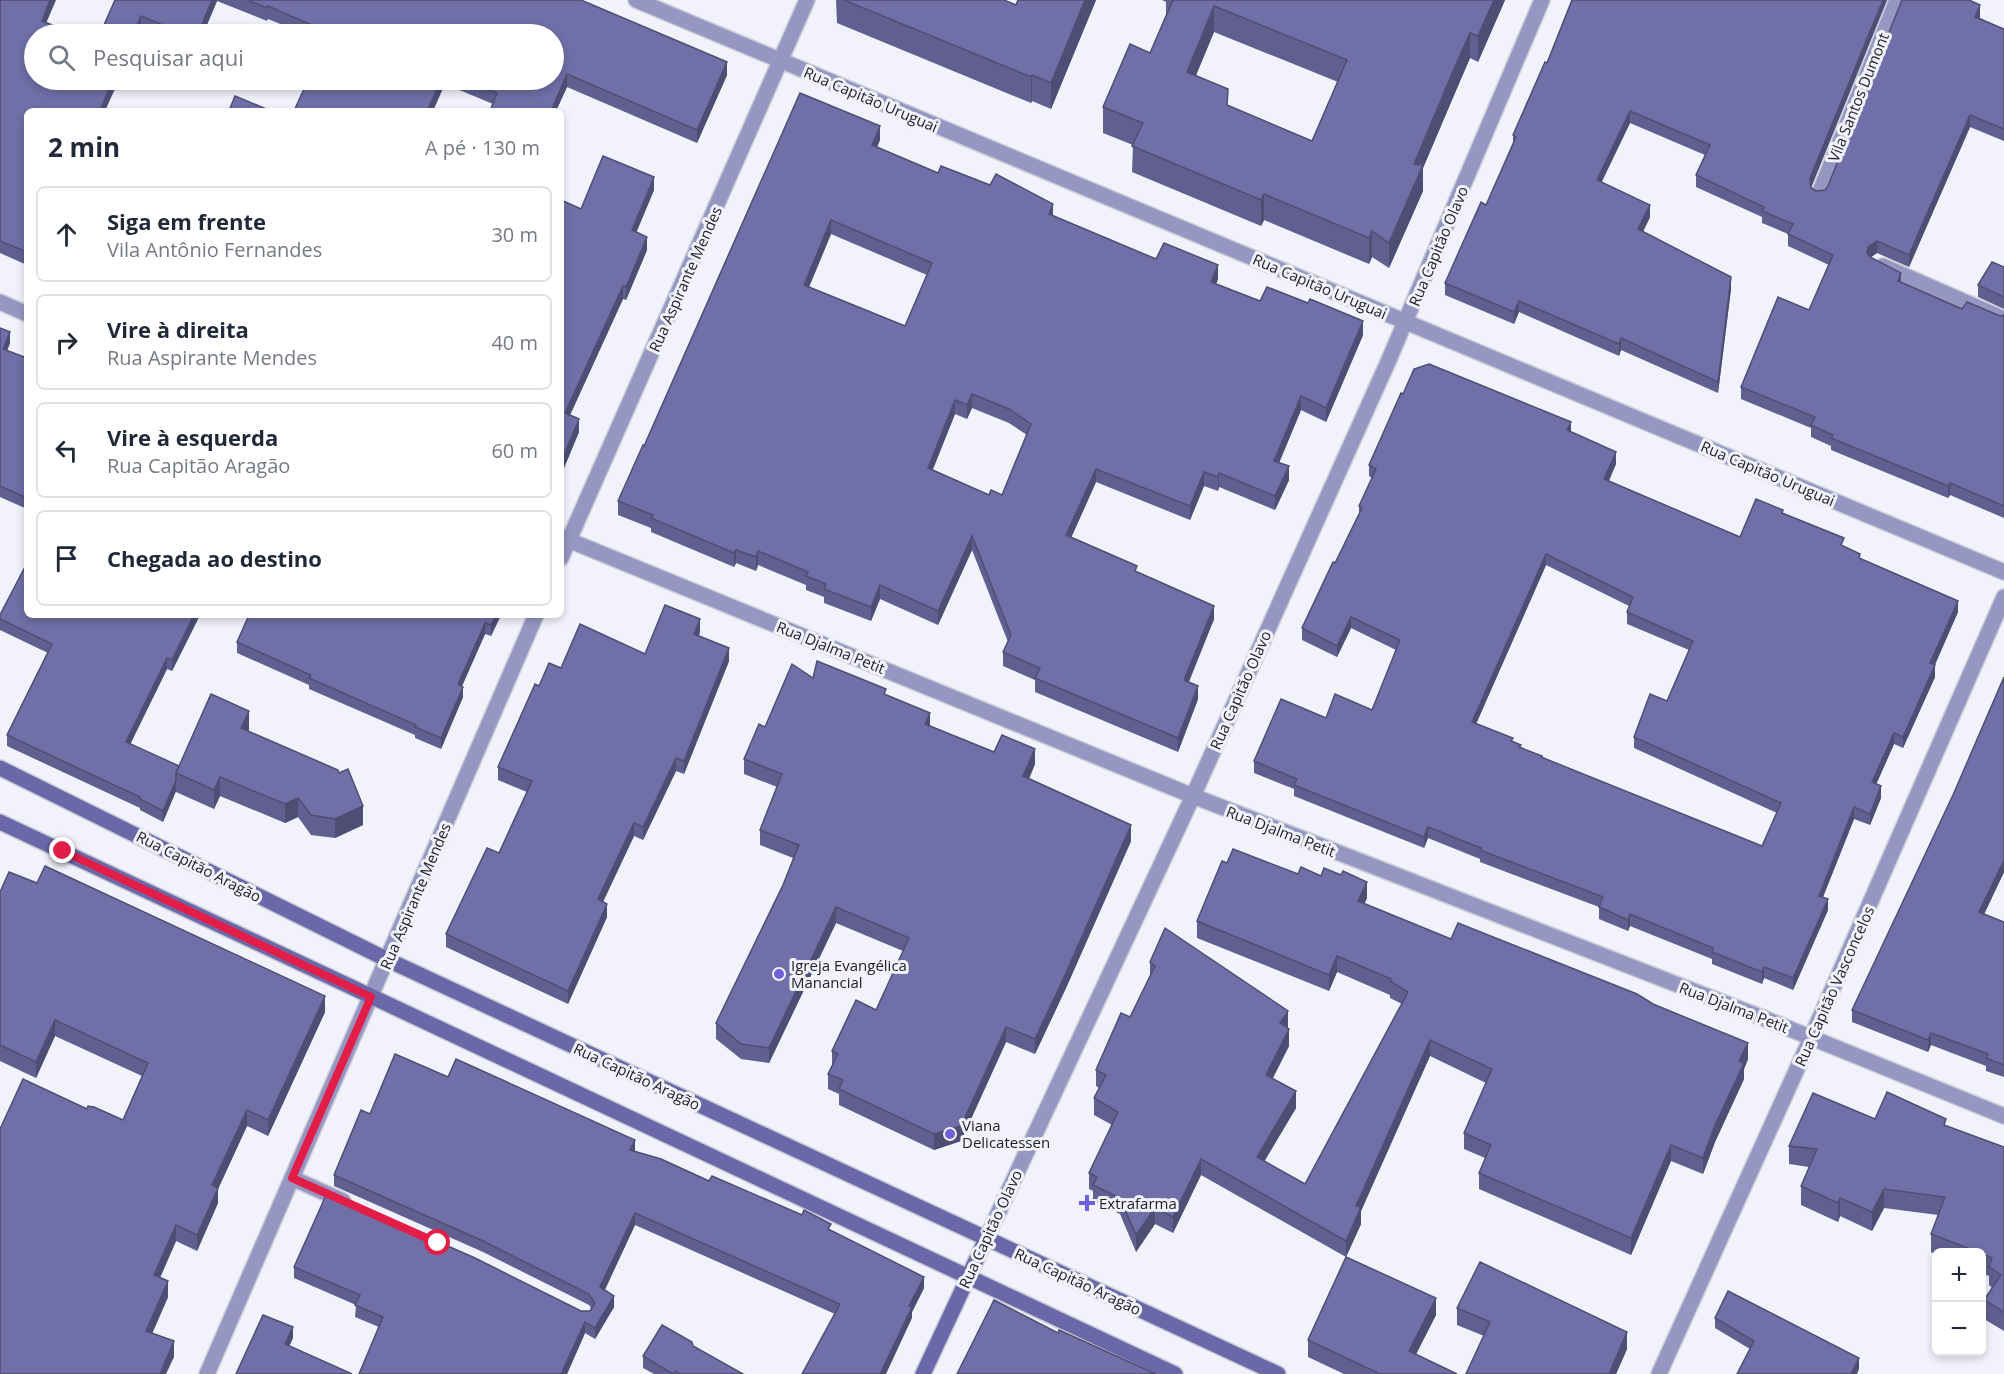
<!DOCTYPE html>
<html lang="pt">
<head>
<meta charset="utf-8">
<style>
  body { margin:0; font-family:"Open Sans",sans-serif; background:#f2f2f3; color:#1f2937 }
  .controls { position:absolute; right:18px; bottom:18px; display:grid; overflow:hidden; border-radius:9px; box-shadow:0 3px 9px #0003 }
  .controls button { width:54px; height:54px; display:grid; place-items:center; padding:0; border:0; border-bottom:2px solid #e0e1e3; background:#fff; color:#1f2937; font:30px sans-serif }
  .stop { position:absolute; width:18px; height:18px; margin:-14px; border:4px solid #e11d48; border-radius:50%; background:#fff }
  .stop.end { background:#e11d48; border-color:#fff; box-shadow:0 2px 6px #0008 }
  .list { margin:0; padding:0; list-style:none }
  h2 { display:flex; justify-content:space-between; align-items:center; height:78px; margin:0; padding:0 24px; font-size:26px }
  h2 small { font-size:20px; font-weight:400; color:#747a83 }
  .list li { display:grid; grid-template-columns:39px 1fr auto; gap:18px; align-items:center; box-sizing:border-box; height:96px; margin:0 12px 12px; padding:0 12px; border:2px solid #e0e1e3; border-radius:9px }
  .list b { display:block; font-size:22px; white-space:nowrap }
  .list p { margin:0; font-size:20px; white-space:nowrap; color:#747a83 }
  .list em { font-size:20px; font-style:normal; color:#747a83 }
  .icon { flex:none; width:33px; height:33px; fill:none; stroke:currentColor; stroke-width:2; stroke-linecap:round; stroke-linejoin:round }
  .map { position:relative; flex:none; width:2004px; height:1374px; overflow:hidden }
  .search { position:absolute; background:#fff; box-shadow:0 3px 9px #0003; left:24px; top:24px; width:540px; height:66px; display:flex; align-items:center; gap:15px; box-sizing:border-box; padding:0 21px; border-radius:33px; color:#747a83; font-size:22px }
  .panel { position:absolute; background:#fff; box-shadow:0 3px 9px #0003; left:24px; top:108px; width:540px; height:510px; border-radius:9px }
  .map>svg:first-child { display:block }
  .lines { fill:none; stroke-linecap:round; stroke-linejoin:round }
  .lane-casing { stroke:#ccccd6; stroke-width:18 }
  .street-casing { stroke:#ccccd6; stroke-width:18 }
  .secondary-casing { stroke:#ccccd6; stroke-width:18 }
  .lane { stroke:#9696c3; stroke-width:15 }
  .street { stroke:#9696c3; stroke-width:15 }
  .secondary { stroke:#6a68a8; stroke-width:15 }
  .wall { fill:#605f90; fill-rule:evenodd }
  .shaded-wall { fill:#4e4e75 }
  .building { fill:#706fa7; stroke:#4e4e75; stroke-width:1.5; fill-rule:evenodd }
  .route { stroke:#e11d48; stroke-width:8 }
  .poi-dot { fill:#6f61db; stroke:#f2f2fc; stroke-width:2 }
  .labels { text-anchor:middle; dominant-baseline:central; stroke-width:6; stroke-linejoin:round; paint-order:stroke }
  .street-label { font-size:15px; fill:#212129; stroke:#f2f2fc }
  .poi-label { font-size:15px; fill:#212129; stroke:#f2f2fc; text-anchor:start }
</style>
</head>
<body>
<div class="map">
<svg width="2004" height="1374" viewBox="0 0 2004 1374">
  <rect width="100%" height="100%" fill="#f2f2fc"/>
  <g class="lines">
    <defs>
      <polyline id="lane" points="292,1178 343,1201"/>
      <g id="street">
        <polyline points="636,0 2004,572"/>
        <polyline points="1819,194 1897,0"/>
        <polyline points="1883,266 2004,319"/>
        <polyline points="0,302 27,314"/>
        <polyline points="561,537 1193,796 1768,1020 2004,1116"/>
        <polyline points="561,558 807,0"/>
        <polyline points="986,1239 1193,796 1388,362 1542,0"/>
        <polyline points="207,1374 536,615"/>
        <polyline points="1659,1374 1811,1038 2004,597"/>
      </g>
      <g id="secondary">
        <polyline points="0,768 388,960 1278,1374"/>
        <polyline points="0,822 1175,1374"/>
        <polyline points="923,1374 986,1239"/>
      </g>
    </defs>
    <!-- lane casing -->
    <use href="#lane" class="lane-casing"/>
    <!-- street casing -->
    <use href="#street" class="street-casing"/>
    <!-- secondary casing -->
    <use href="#secondary" class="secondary-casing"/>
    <!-- lane -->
    <use href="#lane" class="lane"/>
    <!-- street -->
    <use href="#street" class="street"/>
    <!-- secondary -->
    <use href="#secondary" class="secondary"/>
  </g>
  <!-- wall -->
  <g class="wall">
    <polygon points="0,0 46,23 27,111 27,265 0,253"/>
    <polygon points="115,0 581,0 727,75 697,143 567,87 556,111 490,111 493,104 445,84 308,80 554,80 554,34 305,34 268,19 267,21 217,1 203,34 154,34 141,29"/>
    <polygon points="836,0 1004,0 1016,5 1018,0 1096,0 1051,109 1032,101 1031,103 837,23"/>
    <path d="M1162,0H1505L1478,62L1470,58L1456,90L1423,168V191L1389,268L1372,257L1369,264L1264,220L1261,226L1132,172L1133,145L1103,133V107L1150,53L1166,15V2ZM1214,32L1338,82L1312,141L1228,105L1196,75Z"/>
    <polygon points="1572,0 1887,0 1811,188 1816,191 1825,190 1980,16 1980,18 2004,29 2004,141 1970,127 1909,267 1877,253 1870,258 1901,282 1962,309 2000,316 2004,315 2004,518 1950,495 1948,498 1831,450 1831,446 1811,437 1811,428 1741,399 1741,387 1809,310 1829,265 1788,246 1788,234 1762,223 1762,217 1696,187 1696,175 1705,155 1630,123 1601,182 1650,217 1643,232 1731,289 1718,393 1621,350 1619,356 1519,312 1514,324 1445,295 1445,283 1486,205 1513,145 1513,135 1547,63"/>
    <path d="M880,140L877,147L938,173L1053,216L1156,259L1218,279L1216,284L1260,301L1363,335L1326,422L1301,410L1279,463L1289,480L1275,510L1219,487L1218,491L1204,486L1190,520L1096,482L1071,538L1137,572L1214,619L1189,682L1198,699L1178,752L1035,692V680L1003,666V652L1008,642L972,550L938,625L880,599L871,621L824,603V597L806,590V585L758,565L756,571L736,563L734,567L651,532V528L618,515V501L644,446ZM831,234L927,275L905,326L809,287ZM972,408L1009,423L1027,435L1002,495H989L932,470L955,414L967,419Z"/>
    <polygon points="654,190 636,232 647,250 626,300 623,299 570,415 579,432 561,475 581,209"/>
    <polygon points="2004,267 2004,309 1978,297 1978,285"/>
    <polygon points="0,328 10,343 7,351 27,358 27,509 0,497"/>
    <path d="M1403,394L1571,432L1616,464L1609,481L1740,537L1783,513L1844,547L1860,559L1958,612L1935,665V677L1903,748L1894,744L1876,784L1881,798L1870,825L1854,819L1823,897L1828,910L1793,990L1764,978L1762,984L1712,964V959L1630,926L1628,931L1599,919V907L1480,862V859L1428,838L1424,848L1294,796V789L1254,773V761L1326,718L1372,710L1396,650L1351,628L1337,657L1302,640V628L1335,563L1359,515V506L1372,478L1369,476V465ZM1546,565L1629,606L1627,612V624L1689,650L1667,701L1634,737V748L1777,813L1762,846L1542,758L1521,747L1513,741L1476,724Z"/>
    <polygon points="0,615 200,615 172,671 167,669 130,744 179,766 249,730 248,731 363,825 335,838 311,835 298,817 285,823 220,796 214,809 176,792 176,791 163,822 140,810 140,808 7,746 7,735 48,653 0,630"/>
    <polygon points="249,615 501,615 491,636 485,634 462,686 463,697 441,749 415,738 415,735 309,689 309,685 237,653 237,642"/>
    <polygon points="700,632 699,636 729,661 684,774 676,771 643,840 634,836 603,902 607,917 568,1004 446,947 446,934 499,853 527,792 498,780 498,767 539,686 561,668 645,654"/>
    <polygon points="2004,677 2004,872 1984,914 2004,922 2004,1077 1986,1071 1986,1066 1931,1045 1928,1052 1852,1022 1852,1010 1953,795"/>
    <polygon points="813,678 886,695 930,726 994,752 1035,764 1029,779 1131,841 1066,988 1035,1054 1006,1042 961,1141 934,1150 839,1105 839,1094 828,1089 828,1074 832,1066 832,1051 876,1010 903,951 836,923 769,1063 741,1059 716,1039 716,1023 783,885 793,858 760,845 760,830 777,787 744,774 744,759 765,727"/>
    <polygon points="1227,863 1298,874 1367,898 1364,904 1451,939 1653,1004 1748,1059 1744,1069 1744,1079 1715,1142 1703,1174 1671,1161 1631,1255 1479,1189 1479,1173 1485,1158 1464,1149 1464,1133 1486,1083 1430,1056 1361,1211 1361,1224 1346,1257 1201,1175 1173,1233 1155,1224 1136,1252 1120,1214 1093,1201 1093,1191 1089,1189 1089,1173 1112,1125 1094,1115 1094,1098 1099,1088 1096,1086 1096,1070 1130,1017 1150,977 1150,962 1288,1028 1289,1046 1272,1079 1296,1108 1264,1161 1305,1184 1402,1004 1390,998 1390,995 1337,972 1329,991 1197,938 1197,921"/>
    <polygon points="0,892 325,1012 268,1136 247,1126 218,1189 218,1203 197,1251 176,1241 160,1278 168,1297 152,1334 174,1357 0,1374 87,1109 123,1120 142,1076 55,1036 36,1078 0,1061"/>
    <polygon points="448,1077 709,1181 831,1231 924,1288 912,1312 912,1318 835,1314 635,1225 605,1290 614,1307 595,1339 585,1333 567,1374 359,1374 379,1327 355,1317 356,1305 294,1278 294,1267 581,1311 590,1311 591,1308 589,1305 483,1252 334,1186 334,1175 370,1114"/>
    <polygon points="1875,1119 1946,1126 2004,1147 2004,1331 1984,1319 1984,1300 1992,1288 1989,1285 1989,1276 1982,1273 1982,1252 1936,1252 1936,1255 1931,1252 1931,1234 1938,1215 1884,1208 1872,1231 1840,1216 1838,1222 1801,1205 1801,1186 1809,1167 1789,1164 1789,1146"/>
    <polygon points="1457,1308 1627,1349 1616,1374 1466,1374 1484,1336 1457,1325"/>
    <polygon points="1436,1315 1416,1354 1457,1374 1344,1374 1308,1357 1308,1340"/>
    <polygon points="1715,1318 1859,1369 1750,1349 1715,1328"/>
    <polygon points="693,1346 743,1374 654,1374 643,1368 643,1356"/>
  </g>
  <!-- shaded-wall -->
  <g class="shaded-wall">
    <polygon points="50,0 56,0 42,33 42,21"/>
    <polygon points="212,0 217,0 217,1 203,34 198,34"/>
    <polygon points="1085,0 1096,0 1051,109 1051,83"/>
    <polygon points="1494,0 1505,0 1478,62 1478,36"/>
    <polygon points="1883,0 1887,0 1810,190 1810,178"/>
    <polygon points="1980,5 1980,16 1975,29 1975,17"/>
    <polygon points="1214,6 1214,32 1187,97 1187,72"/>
    <polygon points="141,16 141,29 138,34 133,34"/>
    <polygon points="1470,33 1470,58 1423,168 1423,191 1389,268 1389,243 1414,164"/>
    <polygon points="727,62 727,75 697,143 697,130"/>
    <polygon points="567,74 567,87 556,111 551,111"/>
    <polygon points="1032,75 1032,101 1031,103 1031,77"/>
    <polygon points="113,80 119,80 105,111 100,111"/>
    <polygon points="441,80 445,80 445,84 433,111 427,111"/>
    <polygon points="1630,111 1630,123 1597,192 1597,180"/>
    <polygon points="1970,115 1970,127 1909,267 1909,255"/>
    <polygon points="880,126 880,140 872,159 872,145"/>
    <polygon points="654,177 654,190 632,243 632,230"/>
    <polygon points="1264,194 1264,220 1261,226 1261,200"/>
    <polygon points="1053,204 1053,218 1049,214"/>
    <polygon points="1650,205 1650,217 1638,241 1638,229"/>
    <polygon points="831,220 831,234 804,299 804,285"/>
    <polygon points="1372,231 1372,257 1369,264 1369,238"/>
    <polygon points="647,237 647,250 626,300 626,287"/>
    <polygon points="1877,241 1877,253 1868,259 1867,253 1868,247"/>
    <polygon points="1218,265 1218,279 1211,296 1211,282"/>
    <polygon points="1901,273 1901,284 1898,281"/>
    <polygon points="1731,277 1731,289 1718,393 1718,382"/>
    <polygon points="623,286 623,299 565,426 565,413"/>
    <polygon points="1519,301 1519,312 1514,324 1514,312"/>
    <polygon points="1363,321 1363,335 1326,422 1326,408"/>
    <polygon points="10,332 10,343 3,360 3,349"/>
    <polygon points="1621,338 1621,350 1619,356 1619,344"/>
    <polygon points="972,394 972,408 967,419 967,405"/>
    <polygon points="1301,396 1301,410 1274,475 1274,461"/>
    <polygon points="955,400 955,414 928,482 928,468"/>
    <polygon points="579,419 579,432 561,475 561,462"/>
    <polygon points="1571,422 1571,434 1567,430"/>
    <polygon points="1616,452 1616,464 1604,490 1604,479"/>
    <polygon points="1289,466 1289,480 1275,510 1275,496"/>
    <polygon points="1096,469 1096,482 1066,549 1066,535"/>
    <polygon points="1204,472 1204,486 1190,520 1190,506"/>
    <polygon points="1219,473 1219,487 1218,491 1218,477"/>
    <polygon points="1950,483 1950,495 1948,498 1948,486"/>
    <polygon points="972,536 972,550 938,625 938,611"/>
    <polygon points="736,550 736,563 734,567 734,553"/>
    <polygon points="758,551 758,565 756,571 756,557"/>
    <polygon points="1546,554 1546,565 1472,733 1472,722"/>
    <polygon points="880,585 880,599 871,621 871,607"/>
    <polygon points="1958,601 1958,612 1930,675 1930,663"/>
    <polygon points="1214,606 1214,619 1184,693 1184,680"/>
    <polygon points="194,615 200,615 172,671 172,660"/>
    <polygon points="496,615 501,615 491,636 491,625"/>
    <polygon points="1351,617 1351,628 1337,657 1337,646"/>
    <polygon points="700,619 700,632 694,647 694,634"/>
    <polygon points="485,623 485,634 458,695 458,684"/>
    <polygon points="729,648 729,661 684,774 684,761"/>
    <polygon points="167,658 167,669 126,753 126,742"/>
    <polygon points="1935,665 1935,677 1903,748 1903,737"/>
    <polygon points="1198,686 1198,699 1178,752 1178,738"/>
    <polygon points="463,687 463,697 441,749 441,738"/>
    <polygon points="249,711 249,730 241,748 241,728"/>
    <polygon points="930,713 930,729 925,724"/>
    <polygon points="1894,733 1894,744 1872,794 1872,782"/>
    <polygon points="1035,749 1035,764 1023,792 1023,776"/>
    <polygon points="676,758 676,771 643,840 643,827"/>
    <polygon points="220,777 220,796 214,809 214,790"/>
    <polygon points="176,780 176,791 163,822 163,811"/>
    <polygon points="1881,786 1881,798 1870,825 1870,814"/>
    <polygon points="298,798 298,817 285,823 285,804"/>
    <polygon points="363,806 363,825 335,838 335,819"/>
    <polygon points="1854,807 1854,819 1819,907 1819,896"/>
    <polygon points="634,823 634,836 598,912 598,899"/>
    <polygon points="1131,825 1131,841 1066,988 1035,1054 1035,1039"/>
    <polygon points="1428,827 1428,838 1424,848 1424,837"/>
    <polygon points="2004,860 2004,872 1979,925 1979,912"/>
    <polygon points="1367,882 1367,898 1358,917 1358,901"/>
    <polygon points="1828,899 1828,910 1793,990 1793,978"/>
    <polygon points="607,904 607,917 568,1004 568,991"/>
    <polygon points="836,907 836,923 769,1063 769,1048"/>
    <polygon points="1630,914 1630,926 1628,931 1628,920"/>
    <polygon points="1337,956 1337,972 1329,991 1329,975"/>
    <polygon points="1764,967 1764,978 1762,984 1762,972"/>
    <polygon points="325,996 325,1012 268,1136 268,1120"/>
    <polygon points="1288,1011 1288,1028 1280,1040 1280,1023"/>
    <polygon points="55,1020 55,1036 36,1078 36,1062"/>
    <polygon points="1006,1027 1006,1042 961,1141 934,1150 934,1134"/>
    <polygon points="1289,1029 1289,1046 1266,1092 1266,1075"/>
    <polygon points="1931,1033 1931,1045 1928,1052 1928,1040"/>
    <polygon points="1430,1040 1430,1056 1361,1211 1361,1224 1346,1257 1346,1241 1356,1206"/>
    <polygon points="1748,1043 1748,1059 1744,1069 1744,1079 1715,1142 1703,1174 1703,1158 1739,1061"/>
    <polygon points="1296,1091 1296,1108 1257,1174 1257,1157"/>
    <polygon points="247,1110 247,1126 218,1189 218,1203 197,1251 197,1235 212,1185"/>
    <polygon points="635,1140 635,1151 630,1162 630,1150"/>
    <polygon points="1671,1145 1671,1161 1631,1255 1631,1238"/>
    <polygon points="1201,1159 1201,1175 1173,1233 1173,1217"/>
    <polygon points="1884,1189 1884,1208 1872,1231 1872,1212"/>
    <polygon points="1840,1198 1840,1216 1838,1222 1838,1203"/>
    <polygon points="1155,1208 1155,1224 1136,1252 1136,1235"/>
    <polygon points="635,1213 635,1225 600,1299 600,1287"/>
    <polygon points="176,1225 176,1241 154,1291 154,1275"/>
    <polygon points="924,1277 924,1288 912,1312 912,1318 886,1374 880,1374 909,1306"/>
    <polygon points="168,1281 168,1297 146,1347 146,1331"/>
    <polygon points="614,1296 614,1307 595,1339 595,1328"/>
    <polygon points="1436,1298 1436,1315 1409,1368 1409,1351"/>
    <polygon points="585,1322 585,1333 567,1374 561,1374"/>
    <polygon points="293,1327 293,1338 285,1356 285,1344"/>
    <polygon points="1627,1332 1627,1349 1616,1374 1609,1374"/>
    <polygon points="174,1341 174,1357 166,1374 160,1374"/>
    <polygon points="1859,1358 1859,1369 1857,1374 1851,1374"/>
  </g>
  <!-- building -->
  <g class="building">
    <polygon points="0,0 50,0 42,21 75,34 34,34 34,80 113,80 100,110 103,111 27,111 27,252 0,241"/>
    <polygon points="115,0 212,0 198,34 185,34 141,16 133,34 100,34"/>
    <polygon points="247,0 581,0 727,62 697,130 567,74 551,111 490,111 497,93 465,80 554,80 554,34 327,34 328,32 268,6 267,8"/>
    <polygon points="844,0 1004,0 1016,5 1018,0 1085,0 1051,83 1032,75 1031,77"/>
    <path d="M1173,0H1494L1478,36L1470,33L1456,64L1414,164L1423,165L1389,243L1372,231L1369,238L1264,194L1261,200L1132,146L1143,123L1103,107L1130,44L1150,53ZM1214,6L1347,60L1312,141L1227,105L1228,89L1187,72Z"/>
    <polygon points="1572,0 1883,0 1810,178 1811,188 1816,191 1825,190 1828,186 1902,0 1969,0 1980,5 1975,17 2004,29 2004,129 1970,115 1909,255 1877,241 1868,247 1867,253 1870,257 1901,273 1898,281 1962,309 1967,302 2000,316 2004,315 2004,506 1950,483 1948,486 1831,438 1833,435 1811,425 1815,417 1741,387 1778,297 1809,310 1833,255 1788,234 1793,224 1762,211 1764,207 1696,175 1710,145 1630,111 1597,180 1650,205 1638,229 1731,277 1718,382 1621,338 1619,344 1519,301 1514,312 1445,283 1481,202 1486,205 1516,137 1513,135 1545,62 1547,63"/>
    <polygon points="308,80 441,80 427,111 294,111"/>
    <path d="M800,93L880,126L872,145L938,173L941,166L990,185L996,174L1053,204L1049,214L1156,259L1164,243L1218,265L1211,282L1260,301L1267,287L1308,303L1310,299L1363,321L1326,408L1301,396L1274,461L1289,466L1275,496L1219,473L1218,477L1204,472L1190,506L1096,469L1066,535L1137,566L1135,571L1214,606L1184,680L1198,686L1178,738L1035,678L1040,668L1003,652L1011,635L972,536L938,611L880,585L871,607L824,589L826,584L806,576L808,572L758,551L756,557L736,550L734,553L651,518L653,515L618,501L643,445L644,446ZM831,220L932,263L905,326L804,285ZM972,394L1009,409L1031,424L1002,495L991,490L989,495L928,468L955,400L967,405Z"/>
    <polygon points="235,96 271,111 229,111"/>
    <polygon points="603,156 654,177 632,230 647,237 626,287 623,286 565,413 579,419 561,462 561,200 581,209"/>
    <polygon points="1992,262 2004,267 2004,297 1978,285"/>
    <polygon points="0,328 10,332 3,349 27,358 27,498 0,486"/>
    <path d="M1429,364L1571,422L1567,430L1616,452L1604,479L1740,537L1756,499L1783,510L1782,513L1844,538L1841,545L1860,554L1859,558L1958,601L1930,663L1935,665L1903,737L1894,733L1872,782L1881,786L1870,814L1854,807L1819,896L1828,899L1793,978L1764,967L1762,972L1712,952L1713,948L1630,914L1628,920L1599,907L1603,897L1480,850L1481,848L1428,827L1424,837L1294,785L1297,779L1254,761L1281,699L1326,718L1335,694L1372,710L1400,640L1351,617L1337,646L1302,628L1333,562L1335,563L1362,508L1359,506L1376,469L1369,465L1401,393L1403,394L1414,369ZM1546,554L1633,597L1627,612L1693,641L1667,701L1650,694L1634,737L1781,803L1762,846L1541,757L1542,756L1519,747L1521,745L1511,741L1513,738L1472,722Z"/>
    <polygon points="27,563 27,615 194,615 172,660 167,658 126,742 179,766 176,773 176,780 163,811 140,799 140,797 7,735 52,644 0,619 0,615"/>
    <polygon points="665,605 700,619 694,634 729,648 684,761 676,758 643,827 634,823 598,899 607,904 568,991 446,934 487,848 499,853 532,781 498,767 535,684 539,686 549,663 561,668 580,624 645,654"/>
    <polygon points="249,615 496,615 491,625 485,623 458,684 463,687 441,738 415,727 416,725 309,678 311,675 237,642"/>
    <polygon points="817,661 886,689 884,694 930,713 925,724 994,752 1002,735 1035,749 1023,776 1131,825 1066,973 1035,1039 1006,1027 961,1126 934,1134 839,1089 843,1080 828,1074 838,1054 832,1051 856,1000 876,1010 909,938 836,907 769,1048 741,1044 716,1023 783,885 799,845 760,830 782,774 744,759 759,724 765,727 792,664 813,678"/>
    <polygon points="2004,677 2004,860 1979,912 2004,922 2004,1065 1986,1058 1988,1054 1931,1033 1928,1040 1852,1010 1953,795"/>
    <polygon points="211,694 249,711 241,728 338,770 339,773 348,769 363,806 335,819 311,815 298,798 285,804 220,777 214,790 176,773"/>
    <polygon points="1233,849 1298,874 1301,867 1321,876 1324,868 1341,875 1343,871 1367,882 1358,901 1451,939 1458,923 1637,994 1653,1004 1748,1043 1739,1061 1744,1063 1715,1125 1703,1158 1671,1145 1631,1238 1479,1173 1491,1145 1464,1133 1492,1069 1430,1040 1356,1206 1361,1207 1346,1241 1201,1159 1173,1217 1155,1208 1136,1235 1120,1198 1093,1185 1097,1177 1089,1173 1118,1112 1094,1098 1106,1075 1096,1070 1121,1013 1130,1017 1155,966 1150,962 1165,928 1288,1011 1280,1023 1289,1029 1266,1075 1296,1091 1257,1157 1305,1184 1408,992 1390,981 1391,979 1337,956 1329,975 1197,921 1222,861 1227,863"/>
    <polygon points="45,866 325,996 268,1120 247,1110 212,1185 218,1188 197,1235 176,1225 154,1275 168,1281 146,1331 174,1341 160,1374 0,1374 0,1129 23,1079 87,1109 88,1106 94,1107 123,1120 148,1063 55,1020 36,1062 0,1045 0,892 9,872 37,883"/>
    <polygon points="395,1054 448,1077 456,1059 635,1140 630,1150 661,1159 709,1181 712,1176 802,1215 804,1210 831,1224 828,1229 924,1277 909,1306 912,1307 880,1374 802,1374 840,1304 635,1213 600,1287 614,1296 595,1328 585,1322 561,1374 359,1374 383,1317 355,1305 360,1295 294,1267 327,1193 475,1258 581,1311 590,1311 595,1303 589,1294 483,1241 334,1175 361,1110 370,1114"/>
    <polygon points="1887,1092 1946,1119 1944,1125 2004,1147 2004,1312 1984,1300 2001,1275 1989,1267 1992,1258 1982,1254 1982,1252 1978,1252 1931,1234 1945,1197 1884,1189 1872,1212 1840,1198 1838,1203 1801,1186 1817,1149 1789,1146 1813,1093 1875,1119"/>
    <polygon points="1346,1257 1436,1298 1409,1351 1457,1374 1380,1374 1308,1340"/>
    <polygon points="1480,1262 1627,1332 1609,1374 1466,1374 1490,1322 1457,1308"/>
    <polygon points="1728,1291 1859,1358 1851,1374 1737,1374 1754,1341 1715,1318"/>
    <polygon points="994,1300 1058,1333 1059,1330 1156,1374 957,1374"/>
    <polygon points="263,1315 293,1327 285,1344 352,1374 236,1374"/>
    <polygon points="662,1325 692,1342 693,1346 743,1374 680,1374 676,1371 673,1374 643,1356"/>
  </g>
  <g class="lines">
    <!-- route -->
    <polyline class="route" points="63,851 371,997 292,1178 438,1243"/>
  </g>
  <!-- markers -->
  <g class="poi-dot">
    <circle cx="779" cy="974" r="6"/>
    <circle cx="950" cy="1134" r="6"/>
    <path d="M1084 1194h6v6h6v6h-6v6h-6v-6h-6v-6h6z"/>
  </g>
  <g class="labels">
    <!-- street labels -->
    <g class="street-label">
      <text transform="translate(1858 97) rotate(-68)">Vila Santos Dumont</text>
      <text transform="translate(871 99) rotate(23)">Rua Capitão Uruguai</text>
      <text transform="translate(1438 246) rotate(-67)">Rua Capitão Olavo</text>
      <text transform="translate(685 279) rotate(-66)">Rua Aspirante Mendes</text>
      <text transform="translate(1320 286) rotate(23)">Rua Capitão Uruguai</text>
      <text transform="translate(1768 473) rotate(23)">Rua Capitão Uruguai</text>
      <text transform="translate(831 647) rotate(22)">Rua Djalma Petit</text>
      <text transform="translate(1240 690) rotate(-66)">Rua Capitão Olavo</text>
      <text transform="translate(1281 831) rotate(21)">Rua Djalma Petit</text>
      <text transform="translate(199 866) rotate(27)">Rua Capitão Aragão</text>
      <text transform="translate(415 896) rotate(-67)">Rua Aspirante Mendes</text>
      <text transform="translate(1834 986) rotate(-66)">Rua Capitão Vasconcelos</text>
      <text transform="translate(1734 1007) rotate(21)">Rua Djalma Petit</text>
      <text transform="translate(637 1076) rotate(25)">Rua Capitão Aragão</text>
      <text transform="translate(990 1229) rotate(-65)">Rua Capitão Olavo</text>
      <text transform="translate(1078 1281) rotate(25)">Rua Capitão Aragão</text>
    </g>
    <!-- poi labels -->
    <g class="poi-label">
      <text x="791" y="965">Igreja Evangélica<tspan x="791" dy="17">Manancial</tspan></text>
      <text x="962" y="1125">Viana<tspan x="962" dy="17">Delicatessen</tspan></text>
      <text x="1099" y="1203">Extrafarma</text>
    </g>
  </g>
</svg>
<div class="controls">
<button>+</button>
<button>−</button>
</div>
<div class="stop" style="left:438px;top:1243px"></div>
<div class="stop end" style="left:63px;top:851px"></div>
<div class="search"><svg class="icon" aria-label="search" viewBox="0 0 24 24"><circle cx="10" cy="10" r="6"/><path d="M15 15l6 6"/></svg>Pesquisar aqui</div>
<section class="panel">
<h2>2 min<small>A pé · 130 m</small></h2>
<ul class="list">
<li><svg class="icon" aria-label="ahead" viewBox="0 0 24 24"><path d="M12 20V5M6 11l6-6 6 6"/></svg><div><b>Siga em frente</b><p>Vila Antônio Fernandes</p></div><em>30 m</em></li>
<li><svg class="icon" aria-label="right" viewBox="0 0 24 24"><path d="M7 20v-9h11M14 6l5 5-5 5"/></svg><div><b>Vire à direita</b><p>Rua Aspirante Mendes</p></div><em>40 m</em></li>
<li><svg class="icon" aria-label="left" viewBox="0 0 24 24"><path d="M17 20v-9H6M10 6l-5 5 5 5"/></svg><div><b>Vire à esquerda</b><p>Rua Capitão Aragão</p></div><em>60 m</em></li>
<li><svg class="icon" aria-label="arrive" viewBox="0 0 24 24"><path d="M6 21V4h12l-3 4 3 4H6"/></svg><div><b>Chegada ao destino</b></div></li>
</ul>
</section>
</div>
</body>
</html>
